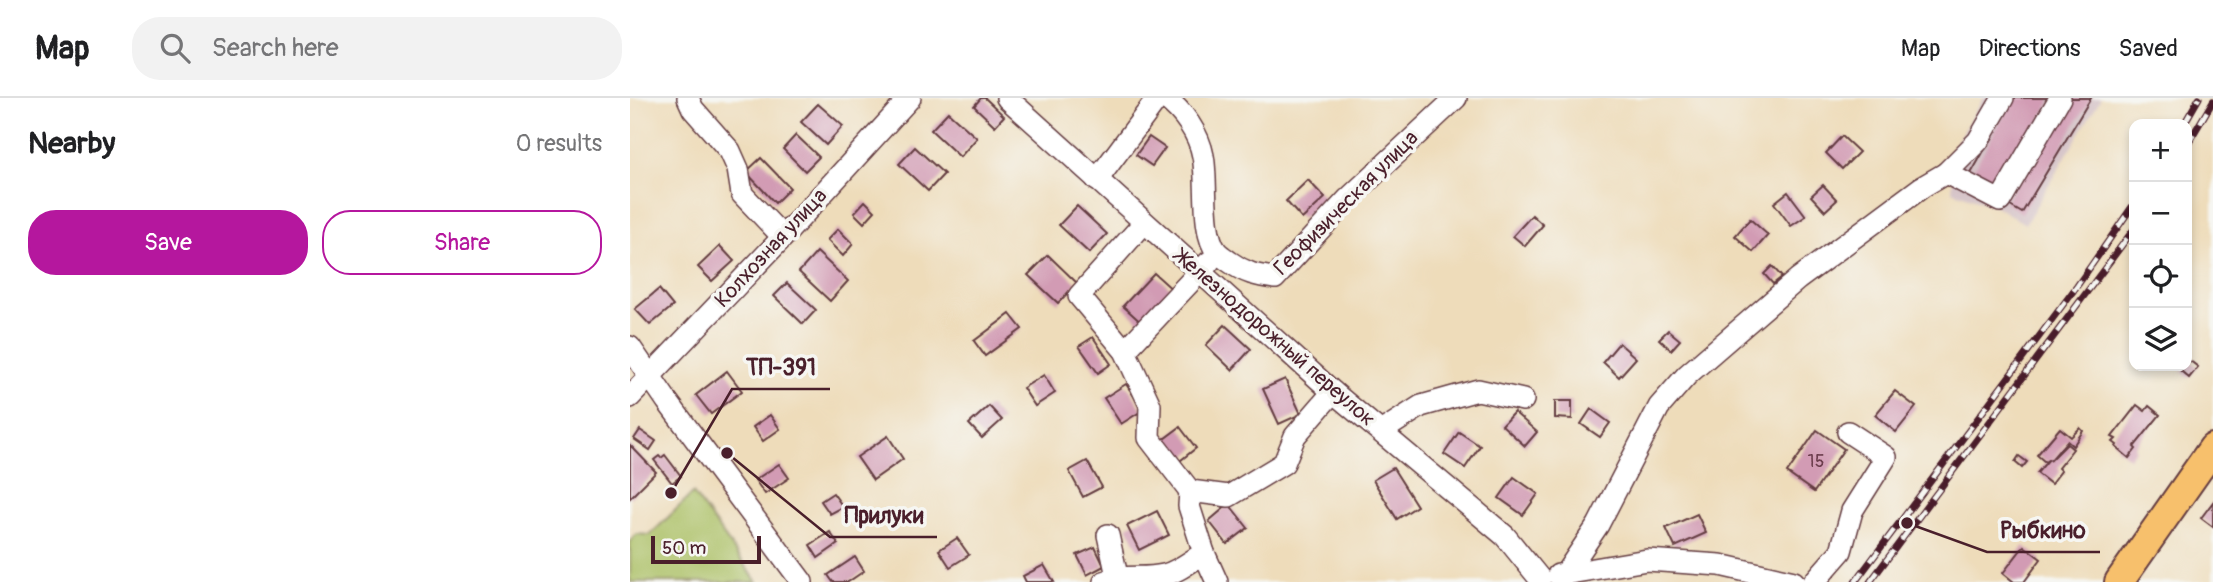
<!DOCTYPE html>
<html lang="en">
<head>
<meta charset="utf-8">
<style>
  body { margin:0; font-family:Pangolin,sans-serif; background:#f2f2f2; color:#202124 }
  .controls { position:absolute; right:21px; top:21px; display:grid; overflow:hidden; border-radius:14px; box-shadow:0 4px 10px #0003 }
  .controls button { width:63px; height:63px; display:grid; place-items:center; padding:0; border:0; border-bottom:2px solid #e0e0e0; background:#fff; color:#202124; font:35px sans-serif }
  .scale { position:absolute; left:21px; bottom:18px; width:110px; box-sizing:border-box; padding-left:7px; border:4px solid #4a1f2b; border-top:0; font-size:19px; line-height:24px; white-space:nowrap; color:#4a1f2b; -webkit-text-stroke:5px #f6f6f2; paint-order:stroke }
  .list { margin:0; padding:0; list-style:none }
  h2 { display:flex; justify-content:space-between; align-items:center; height:91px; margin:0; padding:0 28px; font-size:30px }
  h2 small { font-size:23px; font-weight:400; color:#757577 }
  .actions { display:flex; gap:14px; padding:21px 28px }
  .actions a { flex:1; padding:16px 0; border:2px solid #b5179e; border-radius:28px; text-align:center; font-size:24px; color:#b5179e }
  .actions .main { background:#b5179e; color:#fff }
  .icon { flex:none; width:38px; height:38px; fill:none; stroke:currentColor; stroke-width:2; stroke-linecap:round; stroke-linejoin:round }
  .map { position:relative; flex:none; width:1583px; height:484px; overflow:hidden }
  header { display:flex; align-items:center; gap:42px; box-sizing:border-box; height:98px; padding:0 35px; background:#fff; border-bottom:2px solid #e0e0e0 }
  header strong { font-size:33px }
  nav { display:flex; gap:38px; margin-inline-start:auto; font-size:24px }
  .search { width:490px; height:63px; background:#f2f2f2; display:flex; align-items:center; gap:18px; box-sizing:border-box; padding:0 24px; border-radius:28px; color:#757577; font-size:26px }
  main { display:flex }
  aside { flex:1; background:#fff }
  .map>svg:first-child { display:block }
  .industrial { fill:#d2bec3 }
  .green { fill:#aabf64; stroke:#7a6f48; stroke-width:2 }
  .building { fill:#d29bb4 }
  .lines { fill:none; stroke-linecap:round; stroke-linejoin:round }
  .minor-casing { stroke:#633b40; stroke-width:24 }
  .major-casing { stroke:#633b40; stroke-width:32 }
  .minor { stroke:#fff; stroke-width:21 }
  .major { stroke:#f7c06c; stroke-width:28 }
  .rail-casing { stroke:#4a1f2b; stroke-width:7 }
  .rail { stroke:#f6f6f2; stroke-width:4.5; stroke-dasharray:13; stroke-linecap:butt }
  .labels { text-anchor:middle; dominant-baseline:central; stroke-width:7; stroke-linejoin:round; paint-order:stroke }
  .number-label { font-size:18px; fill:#6c3e4d }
  .street-label { font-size:21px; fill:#4a1f2b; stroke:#f6f6f2 }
  .leader { fill:none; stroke:#4a1f2b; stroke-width:2.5 }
  .callout-dot { fill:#4a1f2b; stroke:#f6f6f2; stroke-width:2.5 }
  .callout-label { font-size:23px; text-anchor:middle; font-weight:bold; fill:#4a1f2b; stroke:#f6f6f2; stroke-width:7; stroke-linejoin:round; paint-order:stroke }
</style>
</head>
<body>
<header>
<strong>Map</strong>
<div class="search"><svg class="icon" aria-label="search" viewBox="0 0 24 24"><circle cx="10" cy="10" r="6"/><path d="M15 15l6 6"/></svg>Search here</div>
<nav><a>Map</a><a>Directions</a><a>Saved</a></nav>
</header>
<main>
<aside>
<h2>Nearby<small>0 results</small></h2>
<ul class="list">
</ul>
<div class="actions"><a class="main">Save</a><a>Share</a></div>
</aside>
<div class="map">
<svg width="1583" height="484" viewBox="0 0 1583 484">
  <rect width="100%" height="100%" fill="#f6f6f2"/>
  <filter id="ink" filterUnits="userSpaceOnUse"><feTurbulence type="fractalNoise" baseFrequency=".0143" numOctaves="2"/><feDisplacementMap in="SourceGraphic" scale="14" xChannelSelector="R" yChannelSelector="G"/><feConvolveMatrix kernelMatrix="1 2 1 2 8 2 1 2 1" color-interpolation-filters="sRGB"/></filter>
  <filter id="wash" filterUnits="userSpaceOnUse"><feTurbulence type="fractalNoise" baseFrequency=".00686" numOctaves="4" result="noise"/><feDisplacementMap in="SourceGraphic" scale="28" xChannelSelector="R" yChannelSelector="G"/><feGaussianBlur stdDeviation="1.57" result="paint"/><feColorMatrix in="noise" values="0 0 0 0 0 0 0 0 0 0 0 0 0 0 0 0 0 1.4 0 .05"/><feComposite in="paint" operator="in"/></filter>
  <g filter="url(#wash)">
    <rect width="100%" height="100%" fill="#eedcba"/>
    <!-- industrial -->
    <polygon class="industrial" points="1353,0 1471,0 1395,126 1367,109 1322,93 1327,43"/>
    <!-- green -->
    <polygon class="green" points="63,395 127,484 0,484 0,444 6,436 20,437"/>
    <g id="blocks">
      <!-- building -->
      <g class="building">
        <polygon points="351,0 355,0 374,18 365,28 344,8"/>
        <polygon points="1384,0 1422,0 1369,95 1339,79"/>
        <polygon points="1438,0 1461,0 1392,115 1375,105"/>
        <polygon points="188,6 213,28 196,47 171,24"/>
        <polygon points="318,14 347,40 330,59 301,32"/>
        <polygon points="166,37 189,59 175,73 153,51"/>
        <polygon points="1212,38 1229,54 1212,71 1196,55"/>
        <polygon points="519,39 535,50 522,68 506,57"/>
        <polygon points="285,49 314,76 298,93 269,66"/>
        <polygon points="131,60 160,90 145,105 116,74"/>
        <polygon points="678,82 695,100 672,121 656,103"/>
        <polygon points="1193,87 1207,102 1195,113 1181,98"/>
        <polygon points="1158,94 1176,118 1161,128 1144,105"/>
        <polygon points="235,103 245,113 234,125 224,115"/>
        <polygon points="447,108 477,136 459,155 429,127"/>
        <polygon points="902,117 913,127 895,148 883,138"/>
        <polygon points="1120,121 1138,137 1123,154 1105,138"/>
        <polygon points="208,131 223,146 213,158 197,142"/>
        <polygon points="90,148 104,163 82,183 68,169"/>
        <polygon points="187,154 218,183 200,203 169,174"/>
        <polygon points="418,157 447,185 428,205 398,177"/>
        <polygon points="1142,168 1152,179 1143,186 1134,176"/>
        <polygon points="524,175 544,193 514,227 493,208"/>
        <polygon points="157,185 186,212 173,226 144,198"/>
        <polygon points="29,191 43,208 20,227 5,211"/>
        <polygon points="380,216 392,231 355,258 344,243"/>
        <polygon points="595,227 621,251 602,272 576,247"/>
        <polygon points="1038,232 1050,242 1041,252 1029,241"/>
        <polygon points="463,239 481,266 468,275 449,248"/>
        <polygon points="989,245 1006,260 989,279 973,264"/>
        <polygon points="1559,262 1568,269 1559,280 1551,273"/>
        <polygon points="97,273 112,293 81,316 66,297"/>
        <polygon points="414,277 425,295 405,308 393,290"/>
        <polygon points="655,281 671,316 649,326 633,291"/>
        <polygon points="496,286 513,312 491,326 474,300"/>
        <polygon points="1265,293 1286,309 1266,334 1245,317"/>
        <polygon points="925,303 942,303 942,321 925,320"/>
        <polygon points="1507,307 1515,313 1519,308 1530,317 1504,349 1506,351 1499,360 1486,349 1487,347 1483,344 1486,341 1482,339"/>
        <polygon points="359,308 372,322 352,340 339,326"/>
        <polygon points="961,311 980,325 970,339 951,326"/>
        <polygon points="884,314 907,334 895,348 872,327"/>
        <polygon points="140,317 150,331 133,343 123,329"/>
        <polygon points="550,329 566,350 546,366 530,344"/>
        <polygon points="1430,330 1441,339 1450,330 1453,333 1443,348 1437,343 1420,363 1437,346 1443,351 1428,370 1431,373 1421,386 1407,375 1419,361 1415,364 1407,357"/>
        <polygon points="10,332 26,343 20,352 4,341"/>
        <polygon points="1187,332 1214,351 1184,394 1157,375"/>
        <polygon points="829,334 850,348 835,370 814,356"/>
        <polygon points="258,338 273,361 243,382 227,359"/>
        <polygon points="0,347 26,374 0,400"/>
        <polygon points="35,357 51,378 42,385 24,362 29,358 31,360"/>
        <polygon points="1389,358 1397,364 1392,370 1385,364"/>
        <polygon points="457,363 472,389 453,399 439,373"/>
        <polygon points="149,366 159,380 135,396 125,382"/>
        <polygon points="763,370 787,408 767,421 743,382"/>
        <polygon points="884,379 908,396 893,417 869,400"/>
        <polygon points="203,395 213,409 200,416 191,403"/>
        <polygon points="1583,404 1583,429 1571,420"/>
        <polygon points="599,406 618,430 597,446 579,423"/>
        <polygon points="527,413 539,437 509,452 497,428"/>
        <polygon points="1067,416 1076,435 1045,449 1036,430"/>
        <polygon points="200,434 208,446 188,460 180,447"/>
        <polygon points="327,440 339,457 320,469 309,452"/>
        <polygon points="1394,448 1411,461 1394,484 1384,484 1373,475"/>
        <polygon points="465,449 474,468 457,477 447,457"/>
        <polygon points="225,459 234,473 218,484 203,484 198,477"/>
        <polygon points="414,467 424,484 396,484 393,478"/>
      </g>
    </g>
  </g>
  <g filter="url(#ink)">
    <use href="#blocks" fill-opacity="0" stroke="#633b40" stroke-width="2"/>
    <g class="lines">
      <defs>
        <g id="minor">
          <polyline points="58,0 63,11 100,53 108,71 112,96 153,139"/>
          <polyline points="377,0 703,294 875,438 910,481"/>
          <path d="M535,0C553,13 569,36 573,58C578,82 571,135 587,154C591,158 596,161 600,164C615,175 627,178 645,180L718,101L826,0"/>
          <polyline points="1316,75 1370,103 1430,0"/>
          <polyline points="467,82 528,0"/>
          <polyline points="514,125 449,198 495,253 520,307 519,340 560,393 599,398 654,365 665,338 703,294"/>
          <polyline points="0,249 37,303 172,484"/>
          <polyline points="495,253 579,164"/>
          <polyline points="0,299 153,139 280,0"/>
          <polyline points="752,333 791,308 848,292 893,302"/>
          <polyline points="478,437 487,478"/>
          <polyline points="574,455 587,484"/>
          <polyline points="935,476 968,427 1029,309 1057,277 1168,181 1292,89 1316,75 1348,43 1373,0"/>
          <polyline points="928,477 1017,462 1090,467 1164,484"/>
          <path d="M474,484C493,476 513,482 534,477C548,474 562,462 574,455L559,408L560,393"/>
          <polyline points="1184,484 1211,453 1222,413 1256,359 1218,334"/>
        </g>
        <polyline id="major" points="1489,484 1583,350"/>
      </defs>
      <!-- minor casing -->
      <use href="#minor" class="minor-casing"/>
      <!-- major casing -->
      <use href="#major" class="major-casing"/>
      <!-- minor -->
      <use href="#minor" class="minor"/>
      <!-- major -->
      <use href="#major" class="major"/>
      <defs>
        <g id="rail">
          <polyline points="1554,26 1569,0"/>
          <polyline points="1557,47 1583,3"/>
          <polyline points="1225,484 1447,188 1504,106"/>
          <polyline points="1240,484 1504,131"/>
        </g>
      </defs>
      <!-- rail casing -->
      <use href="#rail" class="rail-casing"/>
      <!-- rail -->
      <use href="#rail" class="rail"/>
    </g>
  </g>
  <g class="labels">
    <!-- number labels -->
    <g class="number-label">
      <text x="1186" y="363">15</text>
    </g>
    <!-- street labels -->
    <g class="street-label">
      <text transform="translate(716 105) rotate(-45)">Геофизическая улица</text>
      <text transform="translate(141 150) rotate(-47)">Колхозная улица</text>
      <text transform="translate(645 240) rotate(41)">Железнодорожный переулок</text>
    </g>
  </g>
  <!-- callouts -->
  <path class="leader" d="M41 395L102 291H200M97 355L200 439H307M1277 425L1357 454H1470"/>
  <g class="callout-dot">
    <circle cx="41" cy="395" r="7"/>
    <circle cx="97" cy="355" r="7"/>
    <circle cx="1277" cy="425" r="7"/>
  </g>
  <g class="callout-label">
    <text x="151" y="277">ТП-391</text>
    <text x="254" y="425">Прилуки</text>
    <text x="1413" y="440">Рыбкино</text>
  </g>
</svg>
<div class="controls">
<button>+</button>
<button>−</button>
<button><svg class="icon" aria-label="locate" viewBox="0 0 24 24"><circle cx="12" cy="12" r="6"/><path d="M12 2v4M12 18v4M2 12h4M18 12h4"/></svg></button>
<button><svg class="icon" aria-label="layers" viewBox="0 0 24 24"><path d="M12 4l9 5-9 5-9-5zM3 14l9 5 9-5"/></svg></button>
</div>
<div class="scale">50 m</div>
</div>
</main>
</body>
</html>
